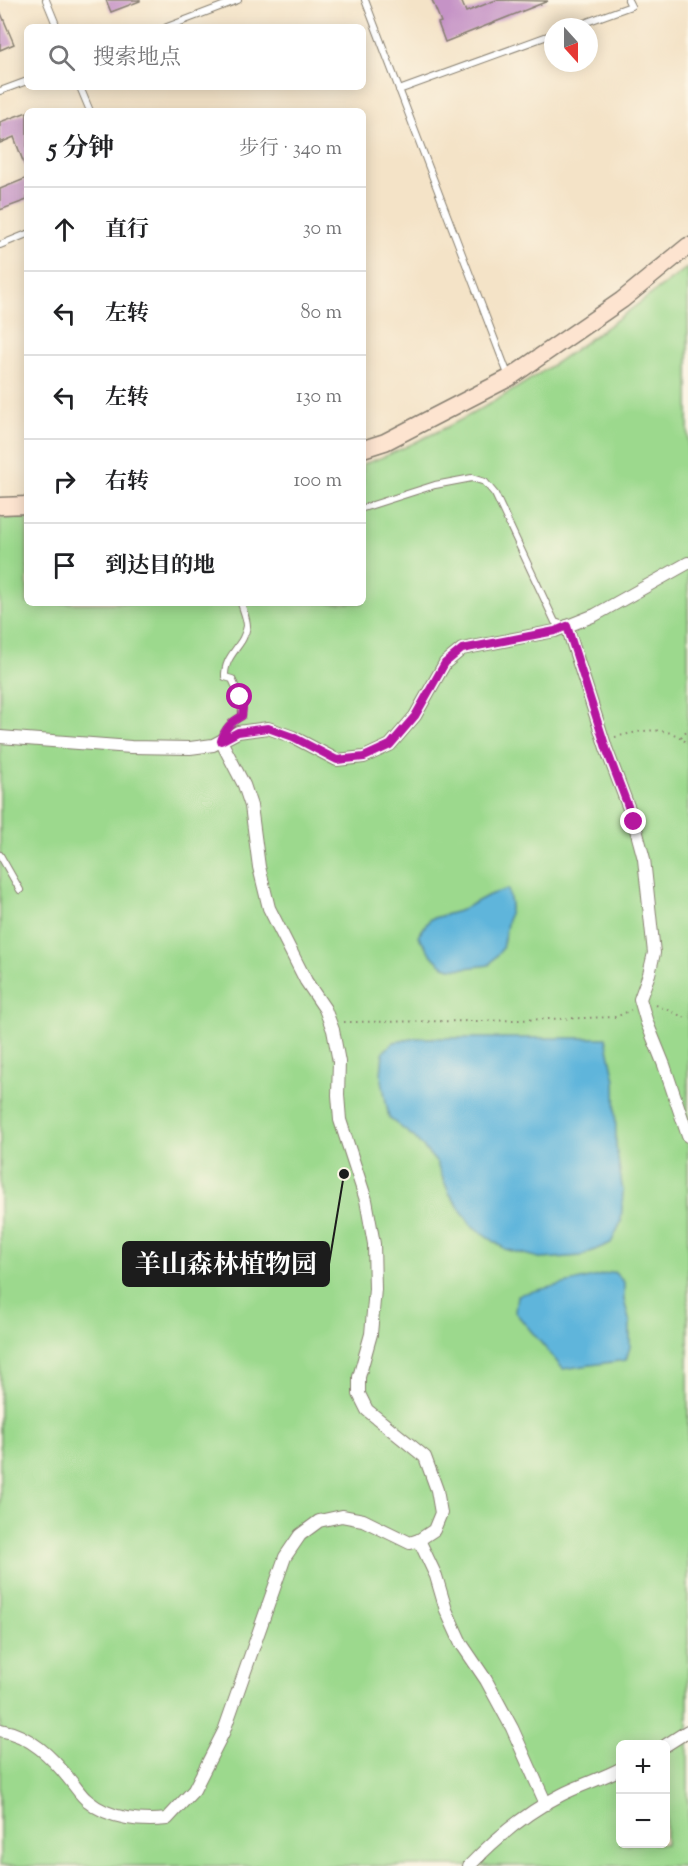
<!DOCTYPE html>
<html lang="zh">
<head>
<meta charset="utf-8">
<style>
  body { margin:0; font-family:"Sorts Mill Goudy","Noto Serif SC",serif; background:#f6f6f6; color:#202124 }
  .controls { position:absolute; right:18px; bottom:18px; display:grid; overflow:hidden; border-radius:9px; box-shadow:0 3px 15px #0003 }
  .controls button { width:54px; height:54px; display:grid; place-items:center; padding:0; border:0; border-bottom:2px solid #e0e0e0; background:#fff; color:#202124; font:30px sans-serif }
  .compass { position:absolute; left:544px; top:18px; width:54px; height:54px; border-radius:50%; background:#fff; box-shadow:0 3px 15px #0003; rotate:159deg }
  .stop { position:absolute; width:18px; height:18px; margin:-14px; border:4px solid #b5179e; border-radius:50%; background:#fff }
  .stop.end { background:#b5179e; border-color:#fff; box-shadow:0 2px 6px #0008 }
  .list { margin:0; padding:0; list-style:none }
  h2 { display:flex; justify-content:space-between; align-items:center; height:78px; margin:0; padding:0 24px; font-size:26px }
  h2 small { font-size:20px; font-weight:400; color:#757577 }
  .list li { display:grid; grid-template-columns:39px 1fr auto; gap:18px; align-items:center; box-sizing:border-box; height:84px; padding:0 24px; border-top:2px solid #e0e0e0 }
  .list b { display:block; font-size:22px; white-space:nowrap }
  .list em { font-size:20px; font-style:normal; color:#757577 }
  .icon { flex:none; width:33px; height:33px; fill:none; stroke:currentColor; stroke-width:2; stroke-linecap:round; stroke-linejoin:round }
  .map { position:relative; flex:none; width:688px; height:1866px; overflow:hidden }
  .search { position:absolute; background:#fff; box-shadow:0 3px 15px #0003; left:24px; top:24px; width:342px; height:66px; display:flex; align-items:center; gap:15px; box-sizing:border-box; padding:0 21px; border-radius:9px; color:#757577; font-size:22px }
  .panel { position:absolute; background:#fff; box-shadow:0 3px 15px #0003; left:24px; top:108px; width:342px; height:498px; border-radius:9px }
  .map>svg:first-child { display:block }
  .green { fill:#9cd98d; stroke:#5c7a54; stroke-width:1.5; fill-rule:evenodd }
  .water { fill:#5eb5db; stroke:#3d687c; stroke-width:1.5 }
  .building { fill:#c593c6 }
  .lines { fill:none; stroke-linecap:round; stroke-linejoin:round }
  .lane-casing { stroke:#888072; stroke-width:8 }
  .street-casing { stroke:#888072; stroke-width:14 }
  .secondary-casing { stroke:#888072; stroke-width:19 }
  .path { stroke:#888072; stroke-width:2; stroke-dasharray:1.5 4.5; stroke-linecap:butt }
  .lane { stroke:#fff; stroke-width:6 }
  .street { stroke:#fff; stroke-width:12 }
  .secondary { stroke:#fde4d0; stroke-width:16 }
  .route { stroke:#b5179e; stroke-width:8 }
  .leader { fill:none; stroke:#1c1c1c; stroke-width:2 }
  .callout-dot { fill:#1c1c1c; stroke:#fcf5e5; stroke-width:2 }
  .callout { fill:#1c1c1c; stroke:#1c1c1c; stroke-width:2 }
  .callout-label { font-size:26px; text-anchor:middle; font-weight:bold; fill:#fff }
</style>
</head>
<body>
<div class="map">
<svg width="688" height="1866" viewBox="0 0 688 1866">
  <rect width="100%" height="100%" fill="#fcf5e5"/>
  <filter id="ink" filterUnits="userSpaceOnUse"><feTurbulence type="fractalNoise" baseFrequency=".0167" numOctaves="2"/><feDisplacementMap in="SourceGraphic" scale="12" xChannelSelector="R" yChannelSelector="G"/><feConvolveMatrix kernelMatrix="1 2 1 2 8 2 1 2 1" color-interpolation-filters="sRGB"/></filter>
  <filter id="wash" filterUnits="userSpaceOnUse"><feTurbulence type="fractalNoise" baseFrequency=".008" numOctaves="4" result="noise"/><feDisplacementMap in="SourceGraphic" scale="24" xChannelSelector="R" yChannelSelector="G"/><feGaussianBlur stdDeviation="1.35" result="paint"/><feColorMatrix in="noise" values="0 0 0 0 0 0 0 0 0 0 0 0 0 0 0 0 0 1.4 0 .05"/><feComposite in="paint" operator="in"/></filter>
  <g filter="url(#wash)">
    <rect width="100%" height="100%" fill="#f4e3c7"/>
    <!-- green -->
    <path class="green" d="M688,267V1866H0V518H27V603H363V464C384,458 403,448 422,439C519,395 603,330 688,267ZM620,1744H666V1844H620Z"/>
    <!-- water -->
    <g class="water">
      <path d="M508,889L511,904L502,949L489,965C445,971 444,974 418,936L430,919L459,911L489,895Z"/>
      <polygon points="417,1038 606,1038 615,1080 616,1146 623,1192 621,1222 611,1243 581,1256 543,1259 505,1249 471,1225 449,1193 436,1162 415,1138 389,1118 381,1075 383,1052 394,1042"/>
      <polygon points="614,1272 624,1282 624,1300 630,1323 630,1347 626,1360 563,1369 515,1312 517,1295"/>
    </g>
    <g id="blocks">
      <!-- building -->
      <g class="building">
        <polygon points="106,0 140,0 140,1 111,12"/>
        <polygon points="432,0 461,0 466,12 496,0 548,1 445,42 438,23 441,22"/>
        <polygon points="0,11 14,44 0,50"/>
        <polygon points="27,112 27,169 26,169 14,137 0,143 0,122"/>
        <polygon points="27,178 27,200 0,210 0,189"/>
      </g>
    </g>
  </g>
  <g filter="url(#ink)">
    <use href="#blocks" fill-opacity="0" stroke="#888072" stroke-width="1.5"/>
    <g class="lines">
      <defs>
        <g id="lane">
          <polyline points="46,0 57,27"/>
          <polyline points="365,0 509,377"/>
          <polyline points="167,27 238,0"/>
          <polyline points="573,27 631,6 628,0"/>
          <polyline points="80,87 90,111"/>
          <polyline points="399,90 553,34"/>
          <polyline points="0,91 27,81"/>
          <polyline points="0,245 27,234"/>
          <polyline points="363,508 435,485 472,478 485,482 495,494 555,622 564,625"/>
          <path d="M221,740C225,728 231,722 242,716C243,703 238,691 232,679L225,677C224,654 244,647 247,626C247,619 243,610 241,603"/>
          <polyline points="0,855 20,890"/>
        </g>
        <g id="street">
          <polyline points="567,626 606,748 634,822 644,859 654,953 649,974 640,999 647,1023 664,1065 688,1136"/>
          <polyline points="0,737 131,747 190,748 213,745 238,732 268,728 293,737 337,760 364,757 390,745 415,716 445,663 462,649 555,631 595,615 688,563"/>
          <polyline points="419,1540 436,1576 446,1610 461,1643 486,1680 512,1728 546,1804"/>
          <path d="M0,1730C30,1735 52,1757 70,1780C76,1787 81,1796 88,1801C109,1819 142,1822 167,1819L194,1790L224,1731L285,1557L300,1535L319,1521L342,1516L363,1520L410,1543L419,1540L434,1530L441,1513L437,1490L425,1457L367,1410L359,1394V1377L371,1334L375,1289L374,1244L366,1200L340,1120L338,1095L339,1062L333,1030L325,1009L306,981L269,908L259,867L251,806L244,785L221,741"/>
          <polyline points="666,1745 688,1731"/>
          <path d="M469,1866C495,1839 527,1812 561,1795C580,1785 601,1779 620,1769"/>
        </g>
        <g id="secondary">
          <polyline points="363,449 385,442 509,378 622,300 688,246"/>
          <polyline points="0,506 27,505"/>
        </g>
      </defs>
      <!-- lane casing -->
      <use href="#lane" class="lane-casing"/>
      <!-- street casing -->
      <use href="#street" class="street-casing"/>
      <!-- secondary casing -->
      <use href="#secondary" class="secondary-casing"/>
      <!-- path -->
      <g class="path">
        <path d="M615,737C641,731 667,723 688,744"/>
        <polyline points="681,737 688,729"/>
        <polyline points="656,1005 688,1019"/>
        <polyline points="344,1022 482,1021 616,1017 631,1010"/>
      </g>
      <!-- lane -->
      <use href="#lane" class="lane"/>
      <!-- street -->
      <use href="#street" class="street"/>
      <!-- secondary -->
      <use href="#secondary" class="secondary"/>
    </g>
  </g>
  <g class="lines" filter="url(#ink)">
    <!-- route -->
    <path class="route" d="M240,697L243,708L242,716C231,722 225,728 221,741L238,732L268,728L293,737L337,760L364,757L390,745L415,716L445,663L462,649L555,631L567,626L606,748L634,822"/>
  </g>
  <!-- callouts -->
  <path class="leader" d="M344 1174L329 1264"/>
  <circle class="callout-dot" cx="344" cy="1174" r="6"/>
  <rect class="callout" x="123" y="1242" width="206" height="44" rx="6"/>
  <g class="callout-label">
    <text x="226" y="1273">羊山森林植物园</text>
  </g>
</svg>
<div class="controls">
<button>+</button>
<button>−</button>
</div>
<svg class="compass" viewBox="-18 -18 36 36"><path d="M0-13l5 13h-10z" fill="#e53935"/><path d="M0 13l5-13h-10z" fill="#757577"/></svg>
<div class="stop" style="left:240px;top:697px"></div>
<div class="stop end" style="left:634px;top:822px"></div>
<div class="search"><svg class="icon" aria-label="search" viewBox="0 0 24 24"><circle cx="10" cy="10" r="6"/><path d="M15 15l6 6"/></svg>搜索地点</div>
<section class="panel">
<h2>5 分钟<small>步行 · 340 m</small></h2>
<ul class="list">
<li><svg class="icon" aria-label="ahead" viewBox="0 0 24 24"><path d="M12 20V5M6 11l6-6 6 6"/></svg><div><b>直行</b></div><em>30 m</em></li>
<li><svg class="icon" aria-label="left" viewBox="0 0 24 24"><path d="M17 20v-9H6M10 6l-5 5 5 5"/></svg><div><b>左转</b></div><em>80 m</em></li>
<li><svg class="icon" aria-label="left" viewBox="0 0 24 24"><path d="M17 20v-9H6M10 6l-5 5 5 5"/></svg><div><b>左转</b></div><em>130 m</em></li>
<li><svg class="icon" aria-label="right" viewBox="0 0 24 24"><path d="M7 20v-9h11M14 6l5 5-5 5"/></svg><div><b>右转</b></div><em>100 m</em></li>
<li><svg class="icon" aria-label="arrive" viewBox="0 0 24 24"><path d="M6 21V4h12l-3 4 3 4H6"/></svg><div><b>到达目的地</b></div></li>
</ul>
</section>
</div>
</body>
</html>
